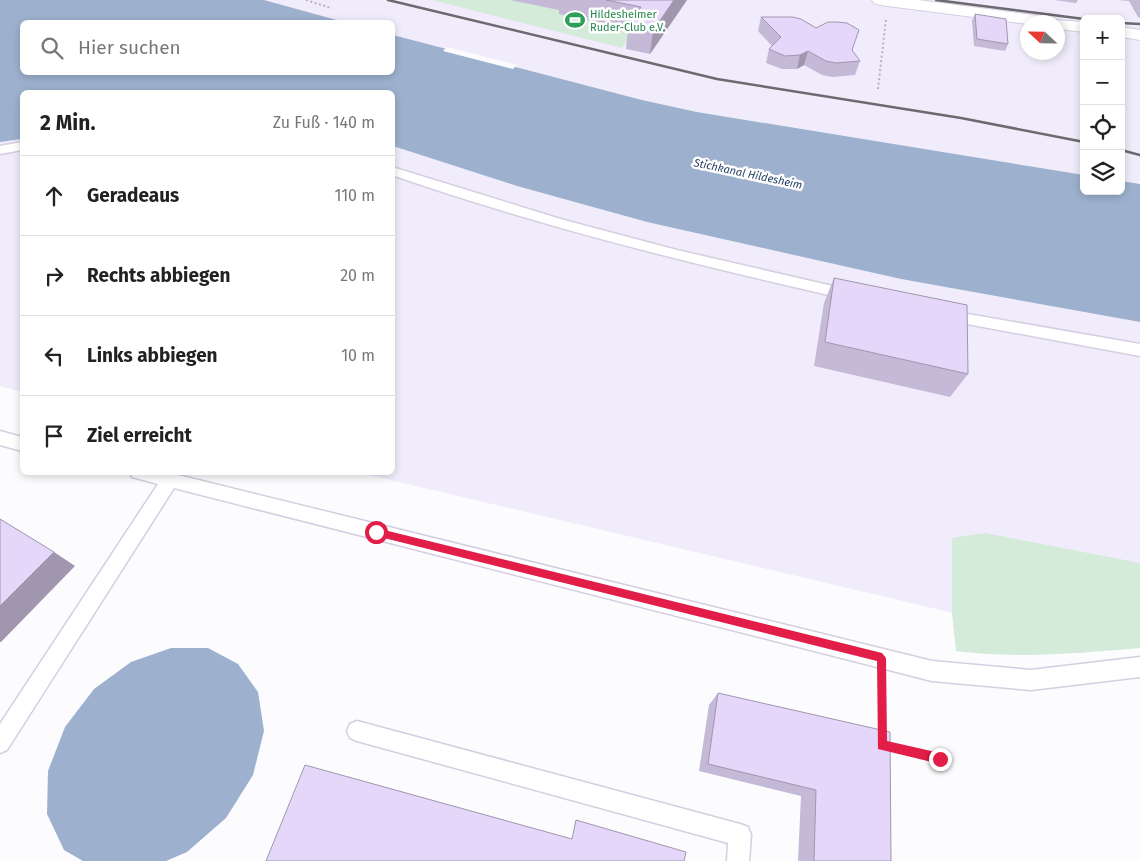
<!DOCTYPE html>
<html lang="de">
<head>
<meta charset="utf-8">
<style>
  body { margin:0; font-family:"Fira Sans",sans-serif; background:#f2f2f2; color:#222 }
  .controls { position:absolute; right:15px; top:15px; display:grid; overflow:hidden; border-radius:8px; box-shadow:0 2px 8px #0003 }
  .controls button { width:45px; height:45px; display:grid; place-items:center; padding:0; border:0; border-bottom:1px solid #e0e0e0; background:#fff; color:#222; font:25px sans-serif }
  .compass { position:absolute; left:1020px; top:15px; width:45px; height:45px; border-radius:50%; background:#fff; box-shadow:0 2px 8px #0003; rotate:292deg }
  .stop { position:absolute; width:15px; height:15px; margin:-11px; border:4px solid #e11d48; border-radius:50%; background:#fff }
  .stop.end { background:#e11d48; border-color:#fff; box-shadow:0 1px 5px #0008 }
  .list { margin:0; padding:0; list-style:none }
  h2 { display:flex; justify-content:space-between; align-items:center; height:65px; margin:0; padding:0 20px; font-size:21px }
  h2 small { font-size:16px; font-weight:400; color:#767676 }
  .list li { display:grid; grid-template-columns:32px 1fr auto; gap:15px; align-items:center; box-sizing:border-box; height:80px; padding:0 20px; border-top:1px solid #e0e0e0 }
  .list b { display:block; font-size:19px; white-space:nowrap }
  .list em { font-size:16px; font-style:normal; color:#767676 }
  .icon { flex:none; width:28px; height:28px; fill:none; stroke:currentColor; stroke-width:2; stroke-linecap:round; stroke-linejoin:round }
  .map { position:relative; flex:none; width:1140px; height:861px; overflow:hidden }
  .search { position:absolute; background:#fff; box-shadow:0 2px 8px #0003; left:20px; top:20px; width:375px; height:55px; display:flex; align-items:center; gap:12px; box-sizing:border-box; padding:0 18px; border-radius:8px; color:#767676; font-size:19px }
  .panel { position:absolute; background:#fff; box-shadow:0 2px 8px #0003; left:20px; top:90px; width:375px; height:385px; border-radius:8px }
  .map>svg:first-child { display:block }
  .built { fill:#f1ecfb; fill-rule:evenodd }
  .green { fill:#d3ebd8 }
  .water { fill:#9db1ce }
  .pier { fill:#fcfbfe }
  .lines { fill:none; stroke-linecap:round; stroke-linejoin:round }
  .lane-casing { stroke:#d5cee1; stroke-width:3 }
  .street-casing { stroke:#d5cee1; stroke-width:2 }
  .path-far1 { stroke:#b5b3b8; stroke-width:2; stroke-dasharray:2 2.5; stroke-linecap:butt }
  .path { stroke:#b5b3b8; stroke-width:4; stroke-dasharray:3 4.5; stroke-linecap:butt }
  .lane { fill:#fff; fill-rule:evenodd }
  .street { fill:#fff; fill-rule:evenodd }
  .rail { stroke:#6c696f; stroke-width:2.5 }
  .wall { fill:#c4b9d6 }
  .shaded-wall { fill:#a096ae }
  .building { fill:#e4d7f9; stroke:#a096ae }
  .route { fill:#e11d48 }
  .labels { text-anchor:middle; dominant-baseline:central; stroke-width:5; stroke-linejoin:round; paint-order:stroke }
  .far-leisure-label { font-size:11px; fill:#27864d; stroke:#fff; text-anchor:start }
  .far-water-label { font-size:11px; font-style:italic; fill:#1b375e; stroke:#fff }
</style>
</head>
<body>
<div class="map">
<svg width="1140" height="861" viewBox="0 0 1140 861">
  <rect width="100%" height="100%" fill="#fcfbfe"/>
  <!-- built -->
  <g class="built">
    <path d="M264,0H1140V184L1121,181V19H1084V175L698,112L642,100L393,35L392,22H344ZM1028,22H1058V52H1028Z"/>
    <polygon points="22,139 22,392 0,386 0,142"/>
    <polygon points="393,146 517,186 647,222 901,279 1140,322 1140,638 987,621 361,473 392,472"/>
  </g>
  <!-- green -->
  <g class="green">
    <polygon points="432,0 654,0 622,48"/>
    <path d="M985,533L1140,563V648C1079,653 1018,659 956,651L952,613V538Z"/>
  </g>
  <!-- water -->
  <g class="water">
    <polygon points="0,0 264,0 344,22 22,22 22,72 392,72 393,35 642,100 697,112 1084,175 1084,191 1121,191 1121,181 1140,184 1140,322 901,279 647,222 517,186 393,146 392,92 22,92 22,139 0,142"/>
    <polygon points="171,648 208,648 238,664 258,692 264,731 253,775 226,818 187,852 166,861 83,861 64,850 47,814 48,771 65,727 94,689 131,662"/>
  </g>
  <!-- pier -->
  <polygon class="pier" points="447,47 517,65 513,69 443,51"/>
  <g class="lines">
    <defs>
      <g id="lane">
        <polygon points="22,142 22,150 0,154 0,146"/>
        <path d="M392,167L564,220L677,250L850,290L855,291L857,295L855,299L850,300C696,265 542,227 392,175Z"/>
        <polygon points="945,310 1140,344 1140,356 940,319 938,315 940,311"/>
        <polygon points="0,431 22,437 22,451 0,445"/>
        <polygon points="130,472 170,473 932,661 1031,670 1140,657 1140,677 1031,690 932,681 174,488 7,750 0,753 0,724 158,484 132,477"/>
        <polygon points="357,721 740,824 748,827 751,835 749,861 727,861 728,843 357,741 350,738 347,731 350,724"/>
      </g>
      <g id="street">
        <polygon points="872,0 918,0 1048,17 1055,20 1084,22 1084,32 1058,29 1058,22 1028,22 1028,24 880,5 874,3"/>
        <polygon points="1121,27 1140,30 1140,40 1121,37"/>
      </g>
    </defs>
    <!-- lane casing -->
    <use href="#lane" class="lane-casing"/>
    <!-- street casing -->
    <use href="#street" class="street-casing"/>
    <!-- path-far1 -->
    <g class="path-far1">
      <polyline points="306,0 331,8"/>
      <polyline points="878,89 886,19"/>
    </g>
    <!-- path -->
    <g class="path">
      <polyline points="882,682 882,733"/>
      <polyline points="887,747 941,759"/>
    </g>
    <!-- lane -->
    <use href="#lane" class="lane"/>
    <!-- street -->
    <use href="#street" class="street"/>
    <!-- rail -->
    <g class="rail">
      <polyline points="388,0 717,79 961,118 1084,142"/>
      <polyline points="936,0 1084,19"/>
      <polyline points="1121,23 1140,24"/>
      <polyline points="1121,150 1140,155"/>
    </g>
  </g>
  <!-- wall -->
  <g class="wall">
    <polygon points="510,0 687,0 650,54 626,49 628,28 559,14 559,10"/>
    <polygon points="1054,0 1078,0 1076,3"/>
    <polygon points="1117,0 1140,0 1140,18 1138,17 1129,1"/>
    <polygon points="975,14 1008,44 1005,51 974,46 972,21"/>
    <polygon points="761,17 852,50 860,61 855,75 832,77 822,75 804,65 797,69 782,69 766,63 769,49 772,46 758,31"/>
    <polygon points="834,278 968,374 950,397 814,366 824,303"/>
    <polygon points="718,693 891,861 798,861 801,796 699,771 709,705"/>
  </g>
  <!-- shaded-wall -->
  <g class="shaded-wall">
    <polygon points="674,0 687,0 650,54 653,31"/>
    <polygon points="808,51 804,65 797,69 800,55"/>
    <polygon points="54,552 75,566 1,642 0,642 0,606"/>
  </g>
  <!-- building -->
  <g class="building">
    <polygon points="606,0 674,0 653,31 628,26 641,7"/>
    <polygon points="975,14 1006,19 1008,44 977,39"/>
    <polygon points="761,17 792,17 801,19 816,28 828,22 837,22 847,23 859,30 852,50 860,61 836,63 826,61 808,51 800,55 785,56 769,49 781,37"/>
    <polygon points="834,278 967,305 968,374 825,342"/>
    <polygon points="0,519 54,552 0,606"/>
    <polygon points="718,693 890,732 891,861 814,861 816,790 708,764"/>
    <polygon points="305,765 572,839 576,820 686,852 684,861 266,861"/>
  </g>
  <!-- route -->
  <polygon class="route" points="376,528 882,653 886,658 887,741 940,753 944,755 946,759 944,762 940,764 878,749 877,661 376,536 371,532"/>
  <!-- icons -->
  <defs>
    <symbol id="stadium-bare" viewBox="-9 -9 18 18"><path d="M0-5a6.5 5 0 1 0 0 10a6.5 5 0 1 0 0-10ZM-3.5-1.8h7v3.6h-7Z" fill="#2e9e5b" stroke="#fff" stroke-width="2.5" paint-order="stroke"/></symbol>
  </defs>
  <g fill-rule="evenodd">
    <use href="#stadium-bare" x="561" y="6" width="28" height="28"/>
  </g>
  <g class="labels">
    <!-- far-leisure labels -->
    <g class="far-leisure-label">
      <text x="590" y="14">Hildesheimer<tspan x="590" dy="13">Ruder-Club e.V.</tspan></text>
    </g>
    <!-- far-water labels -->
    <g class="far-water-label">
      <text transform="translate(748 174) rotate(12)">Stichkanal Hildesheim</text>
    </g>
  </g>
</svg>
<div class="controls">
<button>+</button>
<button>−</button>
<button><svg class="icon" aria-label="locate" viewBox="0 0 24 24"><circle cx="12" cy="12" r="6"/><path d="M12 2v4M12 18v4M2 12h4M18 12h4"/></svg></button>
<button><svg class="icon" aria-label="layers" viewBox="0 0 24 24"><path d="M12 4l9 5-9 5-9-5zM3 14l9 5 9-5"/></svg></button>
</div>
<svg class="compass" viewBox="-18 -18 36 36"><path d="M0-13l5 13h-10z" fill="#e53935"/><path d="M0 13l5-13h-10z" fill="#767676"/></svg>
<div class="stop" style="left:376px;top:532px"></div>
<div class="stop end" style="left:940px;top:759px"></div>
<div class="search"><svg class="icon" aria-label="search" viewBox="0 0 24 24"><circle cx="10" cy="10" r="6"/><path d="M15 15l6 6"/></svg>Hier suchen</div>
<section class="panel">
<h2>2 Min.<small>Zu Fuß · 140 m</small></h2>
<ul class="list">
<li><svg class="icon" aria-label="ahead" viewBox="0 0 24 24"><path d="M12 20V5M6 11l6-6 6 6"/></svg><div><b>Geradeaus</b></div><em>110 m</em></li>
<li><svg class="icon" aria-label="right" viewBox="0 0 24 24"><path d="M7 20v-9h11M14 6l5 5-5 5"/></svg><div><b>Rechts abbiegen</b></div><em>20 m</em></li>
<li><svg class="icon" aria-label="left" viewBox="0 0 24 24"><path d="M17 20v-9H6M10 6l-5 5 5 5"/></svg><div><b>Links abbiegen</b></div><em>10 m</em></li>
<li><svg class="icon" aria-label="arrive" viewBox="0 0 24 24"><path d="M6 21V4h12l-3 4 3 4H6"/></svg><div><b>Ziel erreicht</b></div></li>
</ul>
</section>
</div>
</body>
</html>
